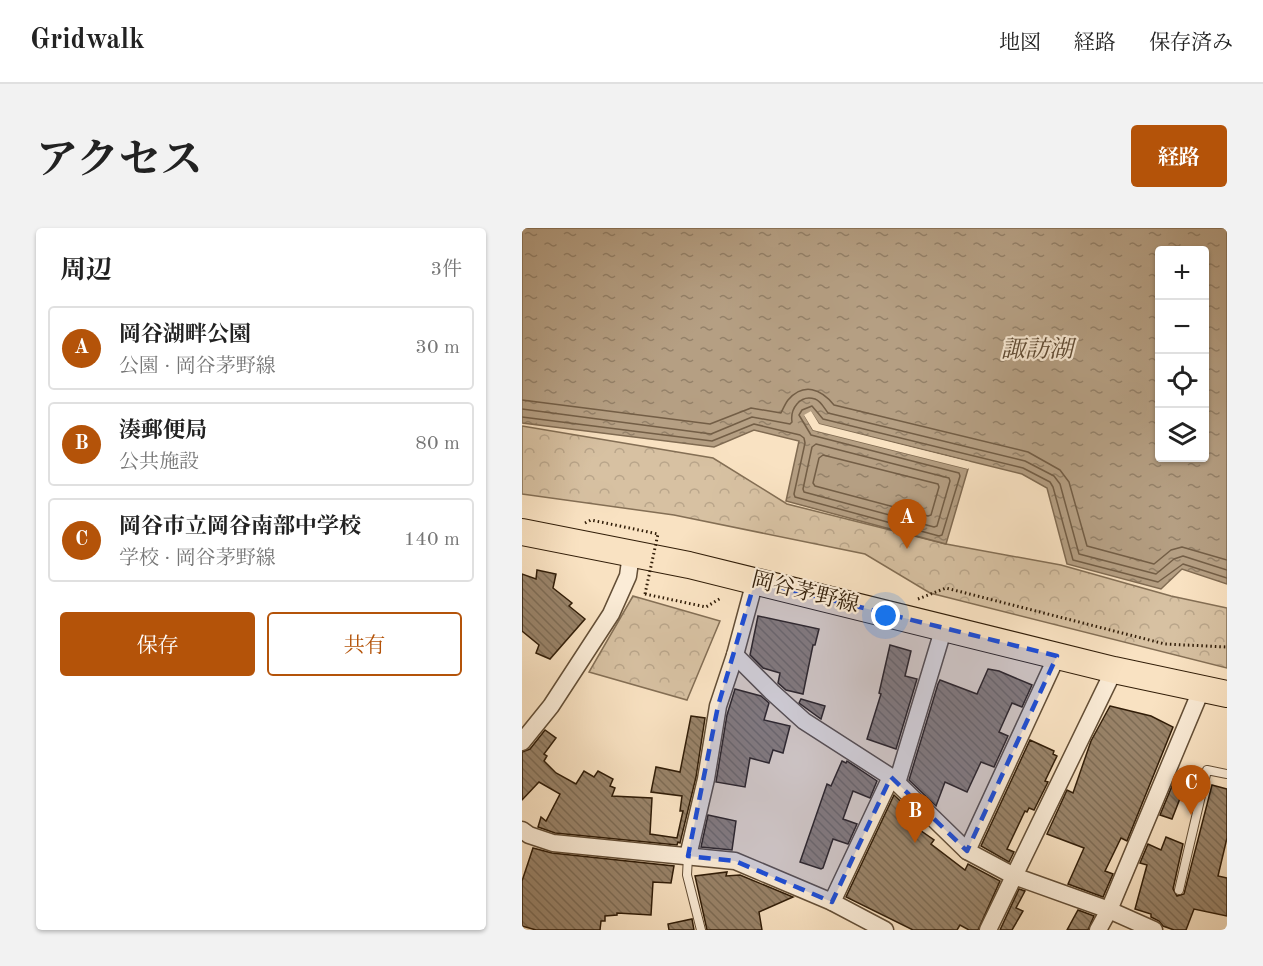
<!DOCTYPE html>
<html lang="ja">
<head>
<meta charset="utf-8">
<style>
  body { margin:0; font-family:"Old Standard TT","Noto Serif JP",serif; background:#f2f2f2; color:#222 }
  .controls { position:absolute; right:18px; top:18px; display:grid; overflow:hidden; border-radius:6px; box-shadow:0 2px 4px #0004 }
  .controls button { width:54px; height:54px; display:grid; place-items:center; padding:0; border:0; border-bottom:2px solid #e0e0e0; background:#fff; color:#222; font:30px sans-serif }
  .you { position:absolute; left:364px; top:388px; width:21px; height:21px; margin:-15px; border:4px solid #fff; border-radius:50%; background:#1a73e8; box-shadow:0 0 0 9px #1a73e833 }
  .badge { display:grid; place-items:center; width:39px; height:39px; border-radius:50%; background:#b45309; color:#fff; font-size:20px; font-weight:700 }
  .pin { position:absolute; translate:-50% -50px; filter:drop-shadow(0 2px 3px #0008) }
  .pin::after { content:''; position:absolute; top:32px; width:21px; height:18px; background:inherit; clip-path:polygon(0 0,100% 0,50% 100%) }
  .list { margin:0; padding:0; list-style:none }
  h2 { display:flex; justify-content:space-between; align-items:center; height:78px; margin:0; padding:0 24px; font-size:26px }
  h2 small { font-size:20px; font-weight:400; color:#767676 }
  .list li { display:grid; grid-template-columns:39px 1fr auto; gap:18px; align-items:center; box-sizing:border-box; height:84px; margin:0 12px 12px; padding:0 12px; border:2px solid #e0e0e0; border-radius:6px }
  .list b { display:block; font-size:22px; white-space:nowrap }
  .list p { margin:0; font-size:20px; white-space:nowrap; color:#767676 }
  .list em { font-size:20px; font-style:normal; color:#767676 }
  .actions { display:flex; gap:12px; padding:18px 24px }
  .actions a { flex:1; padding:14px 0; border:2px solid #b45309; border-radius:6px; text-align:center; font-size:21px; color:#b45309 }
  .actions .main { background:#b45309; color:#fff }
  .icon { flex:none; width:33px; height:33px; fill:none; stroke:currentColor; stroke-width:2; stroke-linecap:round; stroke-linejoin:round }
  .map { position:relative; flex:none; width:705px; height:702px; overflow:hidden; border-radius:6px }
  header { display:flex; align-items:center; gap:36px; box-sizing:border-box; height:84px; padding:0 30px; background:#fff; border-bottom:2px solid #e0e0e0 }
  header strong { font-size:28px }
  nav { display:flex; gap:33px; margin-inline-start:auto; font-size:21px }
  .intro { display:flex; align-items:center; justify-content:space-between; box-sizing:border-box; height:144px; padding:0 36px }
  h1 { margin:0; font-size:42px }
  .button { padding:15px 27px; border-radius:6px; background:#b45309; color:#fff; font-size:21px; font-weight:700 }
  main { display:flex; gap:36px; padding:0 36px }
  aside { flex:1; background:#fff; border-radius:6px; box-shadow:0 2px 4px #0004 }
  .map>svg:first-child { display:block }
  .forest { fill:url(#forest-crowns); stroke:#846f55; stroke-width:1.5 }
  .water { fill:url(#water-ripples); stroke:#806b52; stroke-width:1.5; fill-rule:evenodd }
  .pier { fill:#f9e2c2 }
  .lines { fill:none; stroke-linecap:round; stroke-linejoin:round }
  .shore { stroke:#735e46; stroke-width:1.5 }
  .building { fill:url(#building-back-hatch); stroke:#311d08; stroke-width:1.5 }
  .service-casing { stroke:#634e36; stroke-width:10 }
  .minor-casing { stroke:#634e36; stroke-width:19 }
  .primary-casing { stroke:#311d08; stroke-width:28 }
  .path { stroke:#311d08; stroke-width:3; stroke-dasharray:1.5 3; stroke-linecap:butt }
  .service { stroke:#fbecd7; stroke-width:8 }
  .minor { stroke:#fbecd7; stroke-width:16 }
  .primary { stroke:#f9e2c2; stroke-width:26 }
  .path-bridge { stroke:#311d08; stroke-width:3; stroke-dasharray:1.5 3; stroke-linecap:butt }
  .marked { fill:#1d4ed8; fill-opacity:0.2; stroke:#1d4ed8; stroke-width:4.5; stroke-dasharray:12 8; stroke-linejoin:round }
  .labels { text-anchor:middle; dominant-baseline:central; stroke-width:4.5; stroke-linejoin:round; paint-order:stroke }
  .street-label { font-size:22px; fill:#311d08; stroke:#fbecd7 }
  .water-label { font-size:24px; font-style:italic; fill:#5f4a33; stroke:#fbecd7 }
</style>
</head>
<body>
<header>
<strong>Gridwalk</strong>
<nav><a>地図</a><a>経路</a><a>保存済み</a></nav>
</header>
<div class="intro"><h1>アクセス</h1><a class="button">経路</a></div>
<main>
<aside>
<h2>周辺<small>3件</small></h2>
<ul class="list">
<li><span class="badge">A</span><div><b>岡谷湖畔公園</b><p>公園 · 岡谷茅野線</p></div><em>30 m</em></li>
<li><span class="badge">B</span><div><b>湊郵便局</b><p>公共施設</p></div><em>80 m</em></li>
<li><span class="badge">C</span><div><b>岡谷市立岡谷南部中学校</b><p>学校 · 岡谷茅野線</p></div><em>140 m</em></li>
</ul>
<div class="actions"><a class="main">保存</a><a>共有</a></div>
</aside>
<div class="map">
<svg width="705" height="702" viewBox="0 0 705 702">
  <defs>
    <pattern id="forest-crowns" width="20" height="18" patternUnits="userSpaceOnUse" patternTransform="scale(1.5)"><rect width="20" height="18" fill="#d7c1a2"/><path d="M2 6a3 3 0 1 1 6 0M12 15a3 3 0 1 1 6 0" fill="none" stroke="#b9a58a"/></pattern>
    <pattern id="water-ripples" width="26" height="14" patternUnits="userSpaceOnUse" patternTransform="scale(1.5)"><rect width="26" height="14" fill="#b59f83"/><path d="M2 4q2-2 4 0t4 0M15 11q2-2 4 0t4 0" fill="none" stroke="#948169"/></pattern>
    <pattern id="building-back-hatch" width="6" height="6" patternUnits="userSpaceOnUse" patternTransform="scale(1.5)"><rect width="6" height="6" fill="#998369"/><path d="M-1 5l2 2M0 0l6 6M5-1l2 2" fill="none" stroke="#7d6b54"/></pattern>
  </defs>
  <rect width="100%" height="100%" fill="#f9e2c2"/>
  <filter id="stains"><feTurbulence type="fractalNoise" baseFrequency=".00333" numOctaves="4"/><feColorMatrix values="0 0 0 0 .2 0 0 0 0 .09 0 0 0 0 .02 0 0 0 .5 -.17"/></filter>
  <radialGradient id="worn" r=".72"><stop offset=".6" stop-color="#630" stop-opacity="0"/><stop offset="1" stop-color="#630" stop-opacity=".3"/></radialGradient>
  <!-- forest -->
  <g class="forest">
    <polygon points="0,198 191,230 265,276 424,316 539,337 649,368 705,380 705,440 408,365 343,326 152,287 0,266"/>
    <polygon points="111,368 198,393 165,472 67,444"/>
  </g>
  <!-- water -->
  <path class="water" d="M0,0H705V356L660,341L639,361L545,336L525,260L500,246L297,196L289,184L283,188L291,202L446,241L424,316L264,273L277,213L232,202L192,219L0,195ZM638,22H682V230H638Z"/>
  <!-- pier -->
  <polygon class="pier" points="289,183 297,196 448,234 447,237 296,199 288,188 286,188 293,199 447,238 446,241 291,202 282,187"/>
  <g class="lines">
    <!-- shore -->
    <g class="shore">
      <path d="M0,172L188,196L229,180L259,185C261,181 263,176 266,172C282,154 299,161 312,177L506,224L538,242L547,254L565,318L632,336L649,322L660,319L705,332"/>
      <path d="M0,181L189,206L230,189L268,196L270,194C268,181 278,166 293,171C299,173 302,180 306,185L503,233L532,248L538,256L557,326L634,346L652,331L661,328L705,342"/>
      <polyline points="0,189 190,213 232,196 278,207 282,210 283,215 272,266 273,269 417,308 420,307 438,248 437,245 289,207 277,187 280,182 290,178 301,191 501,240 528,254 531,259 551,332 636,354 661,336 705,350"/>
      <polygon points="294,216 427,250 428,253 415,298 412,299 282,264 281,261 290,219"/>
      <polygon points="301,227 416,256 417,259 409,287 406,288 293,258 291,255 297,230"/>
    </g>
  </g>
  <!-- building -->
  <g class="building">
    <polygon points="15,342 34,346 31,360 50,375 47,378 63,391 28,431 14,425 17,417 0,403 0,346 14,351"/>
    <polygon points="236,388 297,401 293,417 291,417 281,466 264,462 256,455 258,445 241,440 228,427"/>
    <polygon points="368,417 389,423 383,448 395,451 374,521 345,511 359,466 357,465"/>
    <polygon points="466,441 477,443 510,457 500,479 490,475 477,504 486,508 472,539 459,534 445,564 423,554 414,578 387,552 416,456 418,452 455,466"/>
    <polygon points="213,461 239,468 247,475 242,492 268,498 261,525 251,522 247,535 228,530 223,559 194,554 205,487"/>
    <polygon points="279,471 303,478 299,491 277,475"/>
    <polygon points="588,478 629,488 651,499 605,613 599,610 583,643 591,646 581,669 546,656 562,620 525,606 545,562 551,565 569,513"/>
    <polygon points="169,488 183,490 174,549 158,615 156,614 155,617 33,605 16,599 19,589 24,593 38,566 17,554 0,572 0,524 8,521 23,502 34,510 22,526 25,528 22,533 34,545 54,556 62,543 72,549 76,543 91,551 88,558 93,560 90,568 130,570 128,606 155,610 161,583 158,583 160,568 129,564 134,539 158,544"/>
    <polygon points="508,512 532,523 531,526 535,528 523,553 526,554 512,582 507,580 505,584 503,583 485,621 492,624 487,634 459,618"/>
    <polygon points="320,533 324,535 325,533 355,553 348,570 331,563 321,591 335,596 326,616 311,611 301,640 299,641 278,634 305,556 309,558"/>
    <polygon points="655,546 666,550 650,591 638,587"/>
    <polygon points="690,557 705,561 705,610 696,648 705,650 705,688 672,681 664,702 652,702 641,698 637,693 629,689 629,686 613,681 625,637 618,635 626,616 639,622 644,609 661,616 651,661 655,668 662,666"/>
    <polygon points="372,567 398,592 395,600 412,612 409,616 443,642 446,636 478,653 456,702 447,702 438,697 435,702 391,702 324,669"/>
    <polygon points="186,587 214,593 210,622 179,619"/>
    <polygon points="11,620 30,625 152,638 149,655 131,654 129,687 95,685 95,687 83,688 83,693 79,693 78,702 14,702 0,698 0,653"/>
    <polygon points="205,644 204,648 218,647 271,669 237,684 240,702 185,702 173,648"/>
    <polygon points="497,661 503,663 494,680 501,683 490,702 478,702"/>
    <polygon points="556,682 572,688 566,702 545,702"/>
    <polygon points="170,691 172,702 147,702 146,696"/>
  </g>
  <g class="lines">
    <defs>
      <g id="service">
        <polyline points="166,628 165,647 179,702"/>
        <polyline points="657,662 685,542 705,546"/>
      </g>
      <g id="minor">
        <polyline points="213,427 250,464 282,493 369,549 445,623 492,648 587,682 632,702"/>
        <polyline points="0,514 29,478 89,386 106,348 109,326"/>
        <polyline points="375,555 422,399"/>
        <polyline points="0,602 7,607 31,615 213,633 310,674 363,702"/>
        <polyline points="445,623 535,428"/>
        <polyline points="166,628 184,551 196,478 213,427 233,353"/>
        <polyline points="310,674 369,549"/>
        <polyline points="466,702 592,442"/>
        <polyline points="576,702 587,682 680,460"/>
      </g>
      <polyline id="primary" points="0,304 167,337 592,442 705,466"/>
    </defs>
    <!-- service casing -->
    <use href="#service" class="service-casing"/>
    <!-- minor casing -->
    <use href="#minor" class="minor-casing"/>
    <!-- primary casing -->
    <use href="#primary" class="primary-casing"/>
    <!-- path -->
    <g class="path">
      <polyline points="63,295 69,292 136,306"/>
      <polyline points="123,366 184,379 199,370"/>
      <polyline points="396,371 424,360 643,416 705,419"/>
    </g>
    <!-- service -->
    <use href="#service" class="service"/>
    <!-- minor -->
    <use href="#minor" class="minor"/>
    <!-- primary -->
    <use href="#primary" class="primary"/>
    <!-- path-bridge -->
    <polyline class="path-bridge" points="123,366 136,306"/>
  </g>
  <!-- marked area -->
  <path class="marked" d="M233,353L535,428L445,623L369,549L310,674L213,633L166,628L196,478Z"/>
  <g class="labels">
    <!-- street labels -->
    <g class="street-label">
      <text transform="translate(283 365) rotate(14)">岡谷茅野線</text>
    </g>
    <!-- water labels -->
    <g class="water-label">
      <text x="515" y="123">諏訪湖</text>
    </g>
  </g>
  <rect width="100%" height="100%" filter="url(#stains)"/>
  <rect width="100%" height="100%" fill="url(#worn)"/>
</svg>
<div class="controls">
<button>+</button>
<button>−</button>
<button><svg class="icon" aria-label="locate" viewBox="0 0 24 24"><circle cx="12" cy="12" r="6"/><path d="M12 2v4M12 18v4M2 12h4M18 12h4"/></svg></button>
<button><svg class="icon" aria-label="layers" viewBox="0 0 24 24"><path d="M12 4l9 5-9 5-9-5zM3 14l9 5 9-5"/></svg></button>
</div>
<div class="you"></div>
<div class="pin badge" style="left:385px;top:321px">A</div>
<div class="pin badge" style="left:393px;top:615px">B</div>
<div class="pin badge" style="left:669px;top:587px">C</div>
</div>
</main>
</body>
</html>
